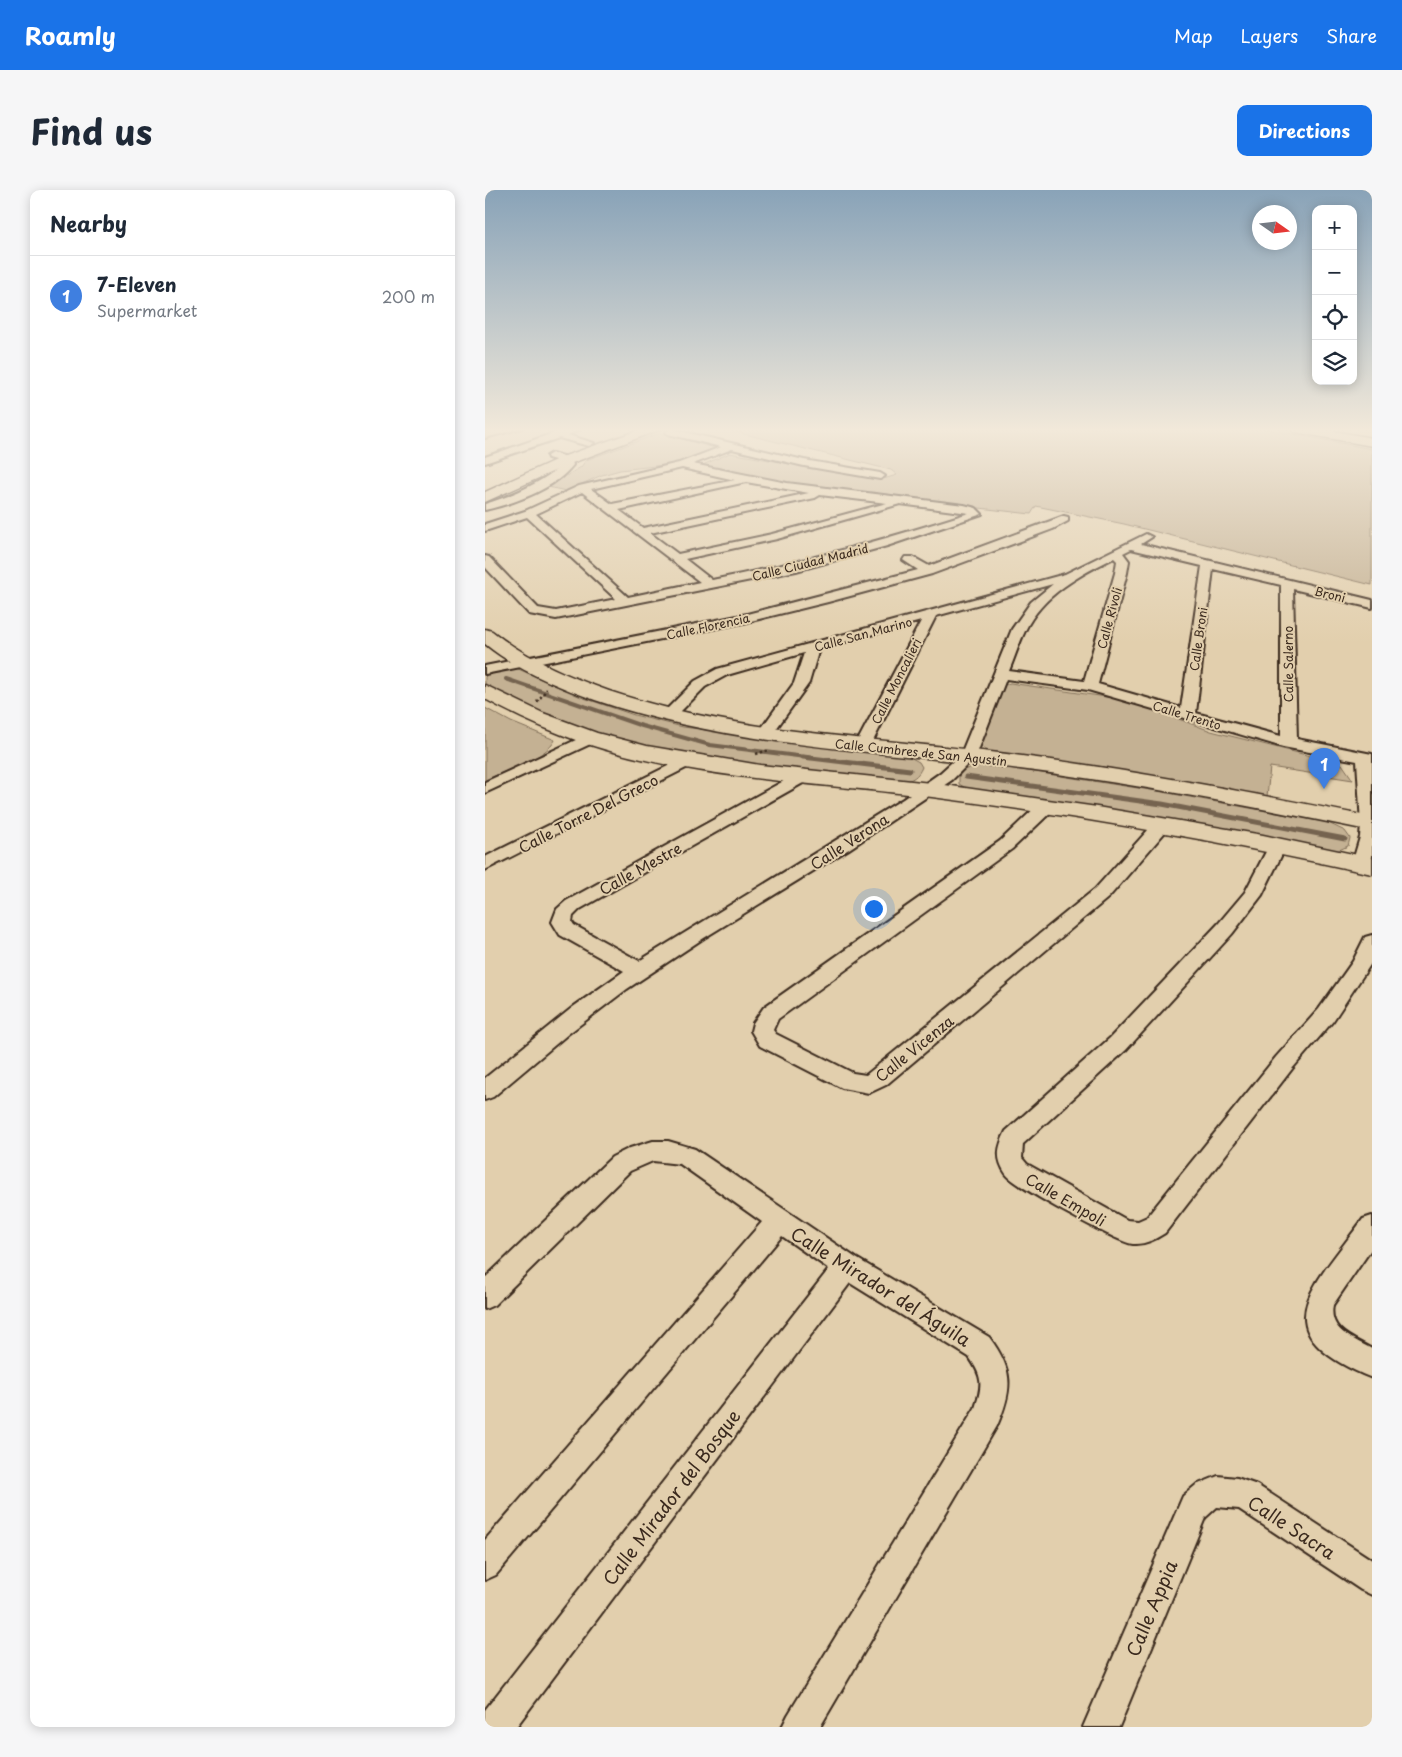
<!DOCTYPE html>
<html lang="en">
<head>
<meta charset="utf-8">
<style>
  body { margin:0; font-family:"Playpen Sans",sans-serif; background:#f6f6f7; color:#1f2937 }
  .controls { position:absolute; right:15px; top:15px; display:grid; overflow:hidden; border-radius:10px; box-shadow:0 2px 12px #0003 }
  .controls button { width:45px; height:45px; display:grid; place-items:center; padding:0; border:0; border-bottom:1px solid #e0e1e3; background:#fff; color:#1f2937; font:25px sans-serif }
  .compass { position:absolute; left:767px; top:15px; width:45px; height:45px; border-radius:50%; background:#fff; box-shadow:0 2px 12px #0003; rotate:104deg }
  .you { position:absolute; left:388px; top:718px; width:18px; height:18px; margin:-12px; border:4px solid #fff; border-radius:50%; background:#1a73e8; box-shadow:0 0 0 8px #1a73e833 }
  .badge { display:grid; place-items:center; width:32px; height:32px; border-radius:50%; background:#1a73e8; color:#fff; font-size:16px; font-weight:700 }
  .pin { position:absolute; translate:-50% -41px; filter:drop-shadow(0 1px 2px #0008) }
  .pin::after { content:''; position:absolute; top:26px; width:18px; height:15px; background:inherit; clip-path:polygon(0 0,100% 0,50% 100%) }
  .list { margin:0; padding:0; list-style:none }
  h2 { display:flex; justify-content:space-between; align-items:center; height:65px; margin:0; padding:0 20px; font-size:21px }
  h2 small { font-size:16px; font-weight:400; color:#747a83 }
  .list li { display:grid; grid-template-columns:32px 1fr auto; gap:15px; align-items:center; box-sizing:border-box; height:80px; padding:0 20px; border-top:1px solid #e0e1e3 }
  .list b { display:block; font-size:19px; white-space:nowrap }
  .list p { margin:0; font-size:16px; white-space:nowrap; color:#747a83 }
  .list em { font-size:16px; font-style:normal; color:#747a83 }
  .icon { flex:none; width:28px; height:28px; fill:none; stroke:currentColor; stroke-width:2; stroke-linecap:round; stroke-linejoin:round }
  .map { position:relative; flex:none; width:887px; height:1537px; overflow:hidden; border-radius:10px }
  header { display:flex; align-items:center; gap:30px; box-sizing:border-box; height:70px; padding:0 25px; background:#1a73e8; color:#fff }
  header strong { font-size:24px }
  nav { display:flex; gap:28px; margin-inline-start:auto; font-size:18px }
  .intro { display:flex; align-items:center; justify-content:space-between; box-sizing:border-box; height:120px; padding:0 30px }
  h1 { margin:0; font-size:35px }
  .button { padding:12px 22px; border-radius:10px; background:#1a73e8; color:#fff; font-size:18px; font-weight:700 }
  main { display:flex; gap:30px; padding:0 30px }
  aside { flex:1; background:#fff; border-radius:10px; box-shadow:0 2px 12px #0003 }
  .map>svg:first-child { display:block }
  .green { fill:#c4b193; stroke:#806e58 }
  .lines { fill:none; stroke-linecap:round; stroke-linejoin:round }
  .stream-far1 { stroke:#756450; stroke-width:4 }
  .stream { stroke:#756450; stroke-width:5 }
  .street-casing { stroke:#3b2a1e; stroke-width:4 }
  .secondary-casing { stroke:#3b2a1e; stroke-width:3 }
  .path { stroke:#3b2a1e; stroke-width:2.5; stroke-dasharray:2.5 2.5; stroke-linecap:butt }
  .street { fill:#e2cfad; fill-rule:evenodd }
  .secondary { fill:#e2cfad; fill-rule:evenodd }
  .labels { text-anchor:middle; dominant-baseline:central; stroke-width:4; stroke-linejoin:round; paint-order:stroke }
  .far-street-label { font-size:12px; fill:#3b2a1e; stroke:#e2cfad }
  .street-label { font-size:15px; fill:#3b2a1e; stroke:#e2cfad }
  .near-street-label { font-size:18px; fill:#3b2a1e; stroke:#e2cfad }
</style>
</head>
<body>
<header>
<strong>Roamly</strong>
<nav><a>Map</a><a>Layers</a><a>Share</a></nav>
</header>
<div class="intro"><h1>Find us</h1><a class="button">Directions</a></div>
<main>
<aside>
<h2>Nearby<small></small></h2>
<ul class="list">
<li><span class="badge" style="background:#3f7fe0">1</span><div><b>7-Eleven</b><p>Supermarket</p></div><em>200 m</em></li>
</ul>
</aside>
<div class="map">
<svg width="887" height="1537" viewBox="0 0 887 1537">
  <rect width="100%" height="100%" fill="#e2cfad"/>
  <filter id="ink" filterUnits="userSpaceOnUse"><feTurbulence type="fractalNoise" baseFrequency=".02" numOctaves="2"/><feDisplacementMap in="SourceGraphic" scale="10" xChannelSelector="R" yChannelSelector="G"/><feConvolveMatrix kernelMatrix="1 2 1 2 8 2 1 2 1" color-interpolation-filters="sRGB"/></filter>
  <g filter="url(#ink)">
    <!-- green -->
    <g class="green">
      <polygon points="235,238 776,238 887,259 887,395 639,334 551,316 546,324 339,300 213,277 245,263 395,290 412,285 406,280"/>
      <polygon points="175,243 230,258 187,274 135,280 117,285 81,301 63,297 96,277 101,270"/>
      <path d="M29,477L96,507L149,525L198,537L421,565L434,572L437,577C433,587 427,590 417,592C278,575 123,569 0,495V487L4,483Z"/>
      <polygon points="525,493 642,510 726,541 857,574 868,590 785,577 782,607 504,563 496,554 517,496"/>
      <path d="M0,518L26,532L70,550C63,567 17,582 0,590Z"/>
      <polygon points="498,574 672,601 841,632 860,641 865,648 863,656 852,661 481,598 474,594 474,586 478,580"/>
    </g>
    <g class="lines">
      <!-- stream-far1 -->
      <polyline class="stream-far1" points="21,489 157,536 225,555 328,568"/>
      <!-- stream -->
      <g class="stream">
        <polyline points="318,567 425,580"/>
        <polyline points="481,587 677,614 860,649"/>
      </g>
      <defs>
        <g id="street">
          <polygon points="18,238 37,238 0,248 0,242"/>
          <polygon points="83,238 98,238 83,245 109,253 104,256 74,248 0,273 0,267"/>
          <path d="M186,239L319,270L395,283L400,286L395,289L319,276L247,259L208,274L302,293L479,315L491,318L497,324L402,356L311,381L71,429L44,424L0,377V366L4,367L53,418L71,421L131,409L42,327L0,341V334L40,321L94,296L194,273L236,257L183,244L181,242ZM197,278L250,290L127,314L106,299ZM261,292L324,303L158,338L134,320ZM97,302L215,392L143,407L51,324ZM335,305L402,313L287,344L193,364L165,343L330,308ZM415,314L484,323C399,350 315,373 227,390L200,369L292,349Z"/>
          <path d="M67,263L86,268L88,275C68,300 30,313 0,320V314C28,305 55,294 78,274L77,272L63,268L62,266Z"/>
          <polygon points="579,326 583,327 583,331 568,339 447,384 343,412 262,432 0,484 0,476 262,424 433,380 418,370 420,367 428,367 444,376"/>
          <path d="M661,344L667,347L656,354L887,410V418L808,399L812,549L887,564V667L882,678H870L867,674L875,647L876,634L872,571L798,557L603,500L521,489L491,566L467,590L364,659L219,748L142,799L83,844L8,907L0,910V888L88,817L139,781L75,745L67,732L72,719L81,711L315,582H327L329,585L327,588L95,719L88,726L87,732L89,735L154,771L418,609L455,583L476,564L527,439L546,412L568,394L451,426L384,559L378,561L370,556L436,431L334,459L324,493L286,546H276L273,543L309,493L319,463L242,485L220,497L188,529H178L175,526L210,491L232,479L580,384ZM646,359L717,376L696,518L613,494L642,383L644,371L638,363ZM629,368L632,371L630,383L599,491L524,481C530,467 534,453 540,441C557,405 596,384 629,368ZM728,379L796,395V546L711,523Z"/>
          <polygon points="106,543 112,545 114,548 112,551 0,603 0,592"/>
          <polygon points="205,565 211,567 213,570 211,573 0,680 0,667"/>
          <polygon points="562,611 568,612 570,616 568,620 527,659 293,829 288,840 291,844 368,883 381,885 610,699 672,630 684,630 687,634 624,707 401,895 384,903 357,898 275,856 266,841 268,833 279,817 515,651 556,612"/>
          <path d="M792,650L798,652L801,656L777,705L747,744L641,860L538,954L537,968L542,974L642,1030L653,1031L662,1027L791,867L834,819L868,771L880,747L887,745V772L848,831L807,879L680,1043C671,1049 659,1055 648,1054C632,1052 529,996 521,984C510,968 513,957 521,941L625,848L733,734L760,702L786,652Z"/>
          <path d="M168,951H183L210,959L371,1068L504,1147C529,1180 528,1199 512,1236L335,1537H297L303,1525L490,1218C498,1195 498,1187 484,1167L365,1093L31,1537H0V1520L344,1079L297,1046L11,1385L0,1390V1350L277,1032L195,974L168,971L145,981L9,1115L0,1119V1088L127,967L145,958Z"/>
          <path d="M887,1026V1058L848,1115C843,1141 868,1148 887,1159V1188C774,1142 827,1099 878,1029Z"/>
          <polygon points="733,1286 752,1288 772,1295 887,1370 887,1405 876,1400 754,1319 732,1317 720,1328 634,1537 598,1537 698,1306 711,1295"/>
        </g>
        <g id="secondary">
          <polygon points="160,238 179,238 87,273 0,312 0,302 77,267"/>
          <polygon points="804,238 833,238 887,248 887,256 810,242"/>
          <path d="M0,439L7,441C42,469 82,486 124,501C257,546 399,547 537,566C654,581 771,604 887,627V641C770,617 653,594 535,579C392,560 247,557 110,510C71,496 32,480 0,454Z"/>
          <path d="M0,495L58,523L112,543L162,556L275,575L446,593L612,617L778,645L887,668V684C741,652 594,626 447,607C330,592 208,590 96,552C62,540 31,526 0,509Z"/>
        </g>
      </defs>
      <!-- street casing -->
      <use href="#street" class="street-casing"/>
      <!-- secondary casing -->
      <use href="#secondary" class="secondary-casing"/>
      <!-- path -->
      <g class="path">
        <polyline points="52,512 62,499"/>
        <polyline points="271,564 284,560"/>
      </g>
      <!-- street -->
      <use href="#street" class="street"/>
      <!-- secondary -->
      <use href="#secondary" class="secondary"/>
    </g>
  </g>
  <!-- sky -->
  <linearGradient id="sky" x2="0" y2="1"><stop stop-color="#89a3b8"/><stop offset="0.53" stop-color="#f2e9da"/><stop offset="1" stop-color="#f2e9da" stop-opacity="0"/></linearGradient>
  <rect width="887" height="453" fill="url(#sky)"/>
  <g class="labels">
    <!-- far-street labels -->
    <g class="far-street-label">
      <text transform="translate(325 372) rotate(-14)">Calle Ciudad Madrid</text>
      <text transform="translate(845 404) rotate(14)">Broni</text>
      <text transform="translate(624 428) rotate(-75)">Calle Rivoli</text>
      <text transform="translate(223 436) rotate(-12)">Calle Florencia</text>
      <text transform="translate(378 444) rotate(-15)">Calle San Marino</text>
      <text transform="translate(713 449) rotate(-82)">Calle Broni</text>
      <text transform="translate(803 474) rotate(-90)">Calle Salerno</text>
      <text transform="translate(411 491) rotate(-63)">Calle Moncalieri</text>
      <text transform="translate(702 525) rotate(17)">Calle Trento</text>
      <text transform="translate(436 562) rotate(6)">Calle Cumbres de San Agustín</text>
    </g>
    <!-- street labels -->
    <g class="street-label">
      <text transform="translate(103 623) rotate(-27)">Calle Torre Del Greco</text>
      <text transform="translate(364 651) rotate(-33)">Calle Verona</text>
      <text transform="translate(155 678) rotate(-29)">Calle Mestre</text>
      <text transform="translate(429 858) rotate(-39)">Calle Vicenza</text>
      <text transform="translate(581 1009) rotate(30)">Calle Empoli</text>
    </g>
    <!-- near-street labels -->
    <g class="near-street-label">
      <text transform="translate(396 1096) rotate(32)">Calle Mirador del Águila</text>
      <text transform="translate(186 1307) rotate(-53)">Calle Mirador del Bosque</text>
      <text transform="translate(807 1337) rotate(33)">Calle Sacra</text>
      <text transform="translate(666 1418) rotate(-67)">Calle Appia</text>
    </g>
  </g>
</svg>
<div class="controls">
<button>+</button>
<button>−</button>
<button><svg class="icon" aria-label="locate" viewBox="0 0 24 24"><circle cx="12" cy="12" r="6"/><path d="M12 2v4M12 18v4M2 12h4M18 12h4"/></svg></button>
<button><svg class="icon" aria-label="layers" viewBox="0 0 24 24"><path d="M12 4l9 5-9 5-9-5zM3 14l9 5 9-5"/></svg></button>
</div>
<svg class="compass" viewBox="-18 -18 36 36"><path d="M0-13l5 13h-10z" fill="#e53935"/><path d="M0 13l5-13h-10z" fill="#747a83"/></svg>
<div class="you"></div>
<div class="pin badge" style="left:839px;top:599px;background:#3f7fe0">1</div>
</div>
</main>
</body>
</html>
